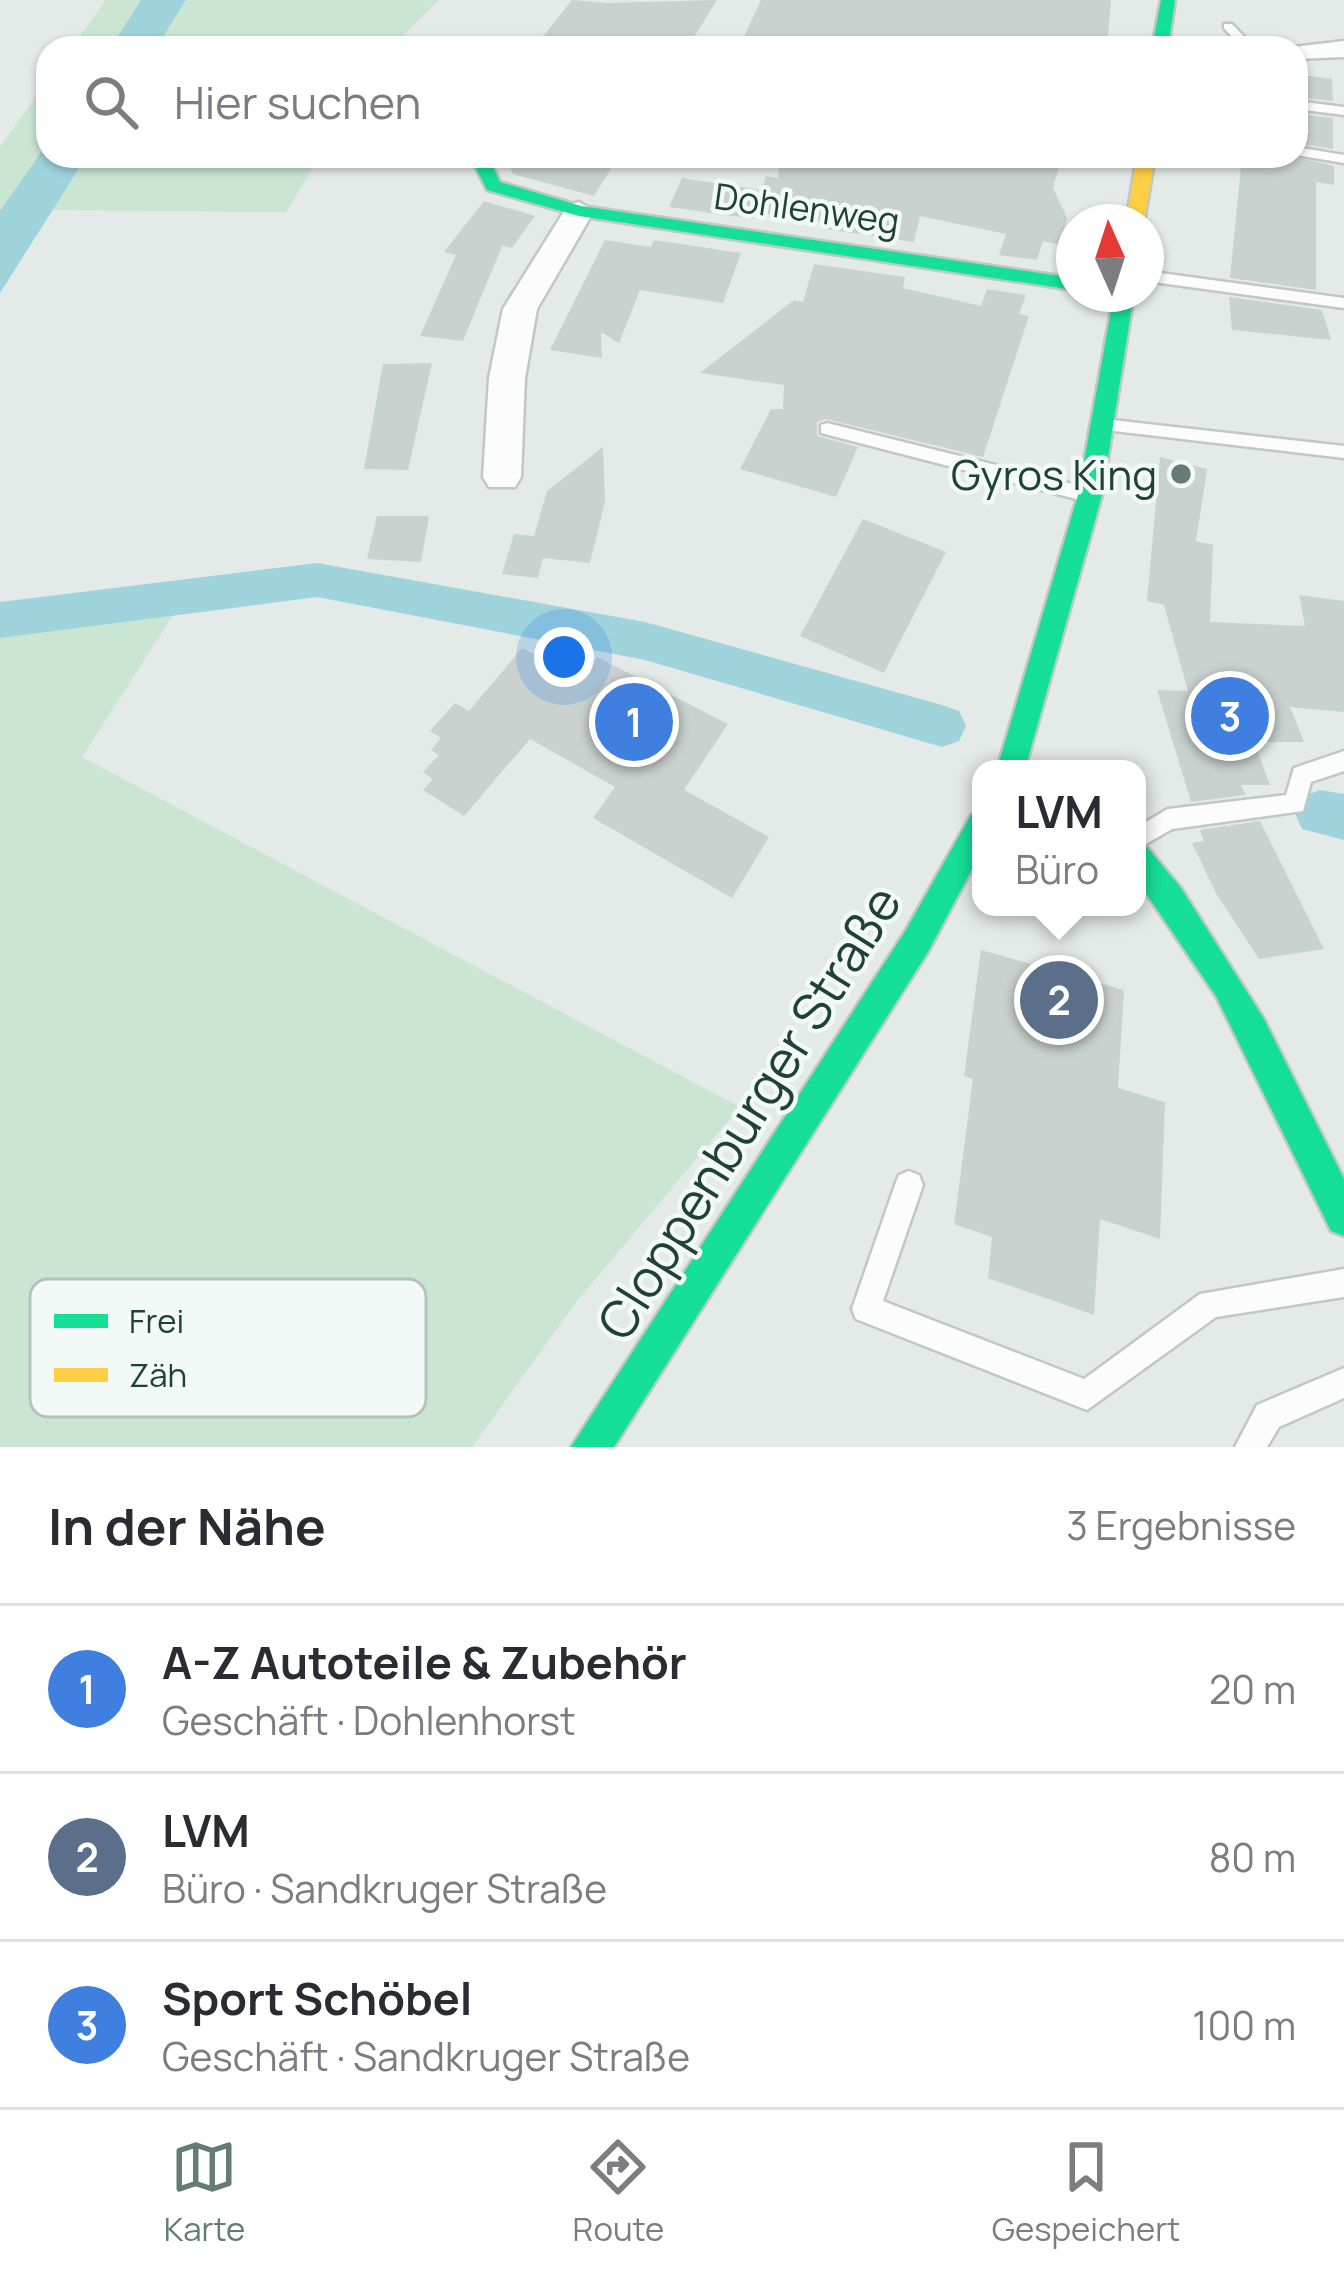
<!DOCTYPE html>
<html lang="de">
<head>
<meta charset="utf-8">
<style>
  body { margin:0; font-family:Manrope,sans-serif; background:#f2f2f3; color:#2b2b33 }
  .compass { position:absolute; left:1056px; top:204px; width:108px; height:108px; border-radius:50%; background:#fff; box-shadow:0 3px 9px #0004; rotate:357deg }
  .you { position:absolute; left:564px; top:657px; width:42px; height:42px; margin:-30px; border:9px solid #fff; border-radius:50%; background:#1a73e8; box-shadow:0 0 0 18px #1a73e833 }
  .badge { display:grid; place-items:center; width:78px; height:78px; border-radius:50%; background:#647c75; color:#fff; font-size:39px; font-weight:700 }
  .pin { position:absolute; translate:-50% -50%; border:6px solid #fff; box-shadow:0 3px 12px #0006 }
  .popup { position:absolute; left:972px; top:760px; width:174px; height:156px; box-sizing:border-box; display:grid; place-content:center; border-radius:24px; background:#fff; filter:drop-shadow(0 3px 9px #0005); font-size:39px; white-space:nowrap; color:#7c7c81 }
  .popup b { font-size:45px; color:#2b2b33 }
  .popup::after { content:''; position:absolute; left:50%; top:100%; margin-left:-24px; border:24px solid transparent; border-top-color:#fff }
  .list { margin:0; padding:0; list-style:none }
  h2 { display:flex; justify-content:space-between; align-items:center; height:156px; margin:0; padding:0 48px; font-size:51px }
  h2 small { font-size:39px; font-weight:400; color:#7c7c81 }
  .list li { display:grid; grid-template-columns:78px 1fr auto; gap:36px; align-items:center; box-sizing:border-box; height:168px; padding:0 48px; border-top:3px solid #e1e1e2 }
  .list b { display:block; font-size:45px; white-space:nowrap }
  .list p { margin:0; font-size:39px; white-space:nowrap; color:#7c7c81 }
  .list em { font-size:39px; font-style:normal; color:#7c7c81 }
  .icon { flex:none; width:66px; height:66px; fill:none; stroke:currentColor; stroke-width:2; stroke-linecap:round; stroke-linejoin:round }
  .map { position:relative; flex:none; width:1344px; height:1447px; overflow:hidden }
  .search { position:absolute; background:#fff; box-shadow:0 3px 9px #0004; left:36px; right:36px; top:36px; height:132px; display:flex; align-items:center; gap:30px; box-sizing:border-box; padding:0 42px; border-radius:36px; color:#7c7c81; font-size:45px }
  .sheet { height:660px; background:#fff }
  nav { display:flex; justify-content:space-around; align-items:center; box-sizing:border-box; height:168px; border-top:3px solid #e1e1e2; background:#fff; font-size:33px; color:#7c7c81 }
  nav a { display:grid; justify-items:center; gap:6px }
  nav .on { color:#647c75 }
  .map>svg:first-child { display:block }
  .green { fill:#cbe5d3 }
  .water { fill:#9fd4dd }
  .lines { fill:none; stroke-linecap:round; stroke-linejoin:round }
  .canal { fill:#9fd4dd; fill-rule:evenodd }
  .building { fill:#cad2cf }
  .lane-casing { stroke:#c1c7c5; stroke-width:5 }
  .street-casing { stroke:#c1c7c5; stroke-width:5 }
  .fast-casing { stroke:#bfc8c5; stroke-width:5 }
  .slow-casing { stroke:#bfc8c5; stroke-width:5 }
  .lane { fill:#fbfcfb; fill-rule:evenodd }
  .street { fill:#fbfcfb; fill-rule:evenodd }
  .fast { fill:#16e098; fill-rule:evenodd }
  .slow { fill:#ffcf43; fill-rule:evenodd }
  .poi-dot { fill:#647c75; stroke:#f2f9f6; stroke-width:4.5 }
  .labels { text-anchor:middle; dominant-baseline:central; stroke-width:9; stroke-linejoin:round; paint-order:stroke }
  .far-street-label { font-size:36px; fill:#1f4138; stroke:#f2f9f6 }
  .poi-label { font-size:42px; fill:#1f4138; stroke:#f2f9f6; text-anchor:end }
  .near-street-label { font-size:51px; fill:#1f4138; stroke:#f2f9f6 }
  .key { fill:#f2f9f6; stroke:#b3c2bd; stroke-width:3 }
  .key-label { font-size:33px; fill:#1f4138 }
</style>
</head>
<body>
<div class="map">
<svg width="1344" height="1447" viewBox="0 0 1344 1447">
  <rect width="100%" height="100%" fill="#e4eae7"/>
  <!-- green -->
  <g class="green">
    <polygon points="106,0 141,0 110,48 71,48"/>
    <polygon points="186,0 439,0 390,48 156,48"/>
    <polygon points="48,80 48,142 0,211 0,147"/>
    <polygon points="87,156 320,156 286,212 53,210"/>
    <polygon points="179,606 82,757 740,1107 577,1301 472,1447 0,1447 0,625"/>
  </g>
  <!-- water -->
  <g class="water">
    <polygon points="141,0 186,0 156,48 110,48"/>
    <polygon points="48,142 48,156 87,156 0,293 0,211"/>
  </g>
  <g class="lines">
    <!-- canal -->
    <g class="canal">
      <polygon points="317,563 645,622 942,705 959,711 966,726 959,741 942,747 645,660 317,597 0,638 0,602"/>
      <polygon points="1320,790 1344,794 1344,840 1302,829 1295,813 1302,797"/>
    </g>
  </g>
  <!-- building -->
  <g class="building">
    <polygon points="572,0 606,3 717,0 687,48 534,48"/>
    <polygon points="761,0 1111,0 1107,48 739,48"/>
    <polygon points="1296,74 1332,79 1333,101 1296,97"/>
    <polygon points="1296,114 1333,118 1333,149 1296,143"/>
    <polygon points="504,156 619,156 594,196 513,174"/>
    <polygon points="780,156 1062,156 1053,188 1067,218 1060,245 1043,241 1037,260 999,255 1006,234 920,216 914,242 825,229 827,222 756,213 754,219 669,207 682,178 761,190 766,176 778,178"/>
    <polygon points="1242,156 1292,156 1334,166 1334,185 1316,182 1316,290 1230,278"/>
    <polygon points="484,201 535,216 512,248 502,246 463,341 420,336 456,255 444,252"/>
    <polygon points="605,240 651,247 654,240 741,253 723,303 640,290 619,343 601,332 602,358 550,350"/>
    <polygon points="814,264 905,277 903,288 981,306 987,289 1026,295 1019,314 1029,316 983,457 826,419 817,422 817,436 858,447 836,497 740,469 771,409 783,409 784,385 700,373 794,300 803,302"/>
    <polygon points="1229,297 1322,310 1331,340 1232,330"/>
    <polygon points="432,363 408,470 364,469 383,364"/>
    <polygon points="603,447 605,502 590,563 543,558 538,578 502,574 514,534 534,536 547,491"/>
    <polygon points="1160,457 1207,469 1196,541 1213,545 1210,622 1305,626 1299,595 1344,601 1344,712 1290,707 1304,742 1254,742 1270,785 1241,785 1246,795 1191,802 1157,690 1188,691 1164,605 1147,601"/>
    <polygon points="377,516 429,516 421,562 367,559"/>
    <polygon points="863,519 946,552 884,673 800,636"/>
    <polygon points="522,648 580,678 597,657 728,724 684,790 769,837 732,898 593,818 615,787 530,739 464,816 423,790 433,779 423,772 439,755 431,750 441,738 430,731 455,703 469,711"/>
    <polygon points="1260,821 1324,949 1259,959 1216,893 1192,843 1204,841 1200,830"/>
    <polygon points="981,950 1124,990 1118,1088 1165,1102 1160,1239 1100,1219 1094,1315 988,1278 992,1237 954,1224 973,1079 964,1076"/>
  </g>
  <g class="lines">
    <defs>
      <g id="lane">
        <polygon points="1224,24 1232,24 1255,48 1242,48 1224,28"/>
        <polygon points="1296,101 1344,107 1344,115 1296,109"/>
        <polygon points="1296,147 1344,155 1344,163 1296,155"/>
        <polygon points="1146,271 1344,298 1344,308 1146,281"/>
        <polygon points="1103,419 1344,446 1344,458 1097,429 1097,421"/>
        <polygon points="827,423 1088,488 1097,495 1088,502 821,433 821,425"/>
        <polygon points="1344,751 1344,771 1311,782 1303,811 1172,829 1137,849 1137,827 1168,809 1286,795 1294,768"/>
        <polygon points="909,1171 919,1175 923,1185 883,1301 1084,1379 1200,1294 1344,1269 1344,1297 1216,1317 1087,1410 856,1319 852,1309 895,1185 899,1175"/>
        <polygon points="1344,1368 1344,1398 1279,1427 1267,1447 1235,1447 1257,1405"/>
      </g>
      <g id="street">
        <polygon points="1344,41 1344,57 1296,59 1296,48 1285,48"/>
        <polygon points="579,202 594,211 537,309 525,378 521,477 515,487 489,487 483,477 489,378 503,309 568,205"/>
      </g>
      <g id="fast">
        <polygon points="1161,0 1175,0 1168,48 1152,48"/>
        <polygon points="470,156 488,156 500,182 581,206 1074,278 1074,290 579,216 487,190"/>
        <polygon points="1114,294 1134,294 1102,495 1025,769 997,769 1078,495"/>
        <polygon points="981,811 981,852 928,952 614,1447 571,1447 906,930 971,815"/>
        <polygon points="1137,843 1147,847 1181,888 1264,1019 1344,1179 1344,1236 1331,1231 1216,996 1137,880"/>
      </g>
      <polygon id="slow" points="1137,156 1155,156 1144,222 1126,222"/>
    </defs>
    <!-- lane casing -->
    <use href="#lane" class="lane-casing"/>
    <!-- street casing -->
    <use href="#street" class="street-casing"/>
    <!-- fast casing -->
    <use href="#fast" class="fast-casing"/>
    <!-- slow casing -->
    <use href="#slow" class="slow-casing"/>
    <!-- lane -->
    <use href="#lane" class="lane"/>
    <!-- street -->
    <use href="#street" class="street"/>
    <!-- fast -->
    <use href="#fast" class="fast"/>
    <!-- slow -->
    <use href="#slow" class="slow"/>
  </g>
  <!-- markers -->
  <circle class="poi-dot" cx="1181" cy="474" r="12"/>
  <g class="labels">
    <!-- far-street labels -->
    <g class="far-street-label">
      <text transform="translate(807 208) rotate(8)">Dohlenweg</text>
    </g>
    <!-- poi labels -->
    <g class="poi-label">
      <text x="1157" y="474">Gyros King</text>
    </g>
    <!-- near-street labels -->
    <g class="near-street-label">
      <text transform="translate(748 1112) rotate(-58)">Cloppenburger Straße</text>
    </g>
  </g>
  <!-- legend -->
  <rect x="30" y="1279" width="396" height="138" rx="18" class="key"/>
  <rect x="54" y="1314" width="54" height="14" fill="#16e098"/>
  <rect x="54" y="1368" width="54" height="14" fill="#ffcf43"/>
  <g class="key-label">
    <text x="129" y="1333">Frei</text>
    <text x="129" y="1387">Zäh</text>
  </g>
</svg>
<svg class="compass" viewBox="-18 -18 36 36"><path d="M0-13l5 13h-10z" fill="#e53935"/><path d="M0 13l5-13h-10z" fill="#7c7c81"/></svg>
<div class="you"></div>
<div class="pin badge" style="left:634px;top:722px;background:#3f7fe0">1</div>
<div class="pin badge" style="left:1059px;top:1000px;background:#5c6f8a">2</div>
<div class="popup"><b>LVM</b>Büro</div>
<div class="pin badge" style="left:1230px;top:716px;background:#3f7fe0">3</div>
<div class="search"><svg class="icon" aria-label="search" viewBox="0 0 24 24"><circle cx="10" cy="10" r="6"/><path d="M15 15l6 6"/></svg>Hier suchen</div>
</div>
<section class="sheet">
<h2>In der Nähe<small>3 Ergebnisse</small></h2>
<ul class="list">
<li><span class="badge" style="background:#3f7fe0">1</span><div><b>A-Z Autoteile &amp; Zubehör</b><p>Geschäft · Dohlenhorst</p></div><em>20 m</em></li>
<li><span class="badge" style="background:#5c6f8a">2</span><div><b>LVM</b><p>Büro · Sandkruger Straße</p></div><em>80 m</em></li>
<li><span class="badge" style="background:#3f7fe0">3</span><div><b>Sport Schöbel</b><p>Geschäft · Sandkruger Straße</p></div><em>100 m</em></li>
</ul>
</section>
<nav>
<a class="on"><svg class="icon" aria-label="map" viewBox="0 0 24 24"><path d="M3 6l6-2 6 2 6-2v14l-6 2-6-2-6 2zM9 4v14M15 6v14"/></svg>Karte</a>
<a><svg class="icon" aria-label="directions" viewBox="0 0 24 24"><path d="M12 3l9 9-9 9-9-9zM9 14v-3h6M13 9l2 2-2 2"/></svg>Route</a>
<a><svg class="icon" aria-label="saved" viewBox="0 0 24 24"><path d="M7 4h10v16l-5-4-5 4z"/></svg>Gespeichert</a>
</nav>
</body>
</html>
